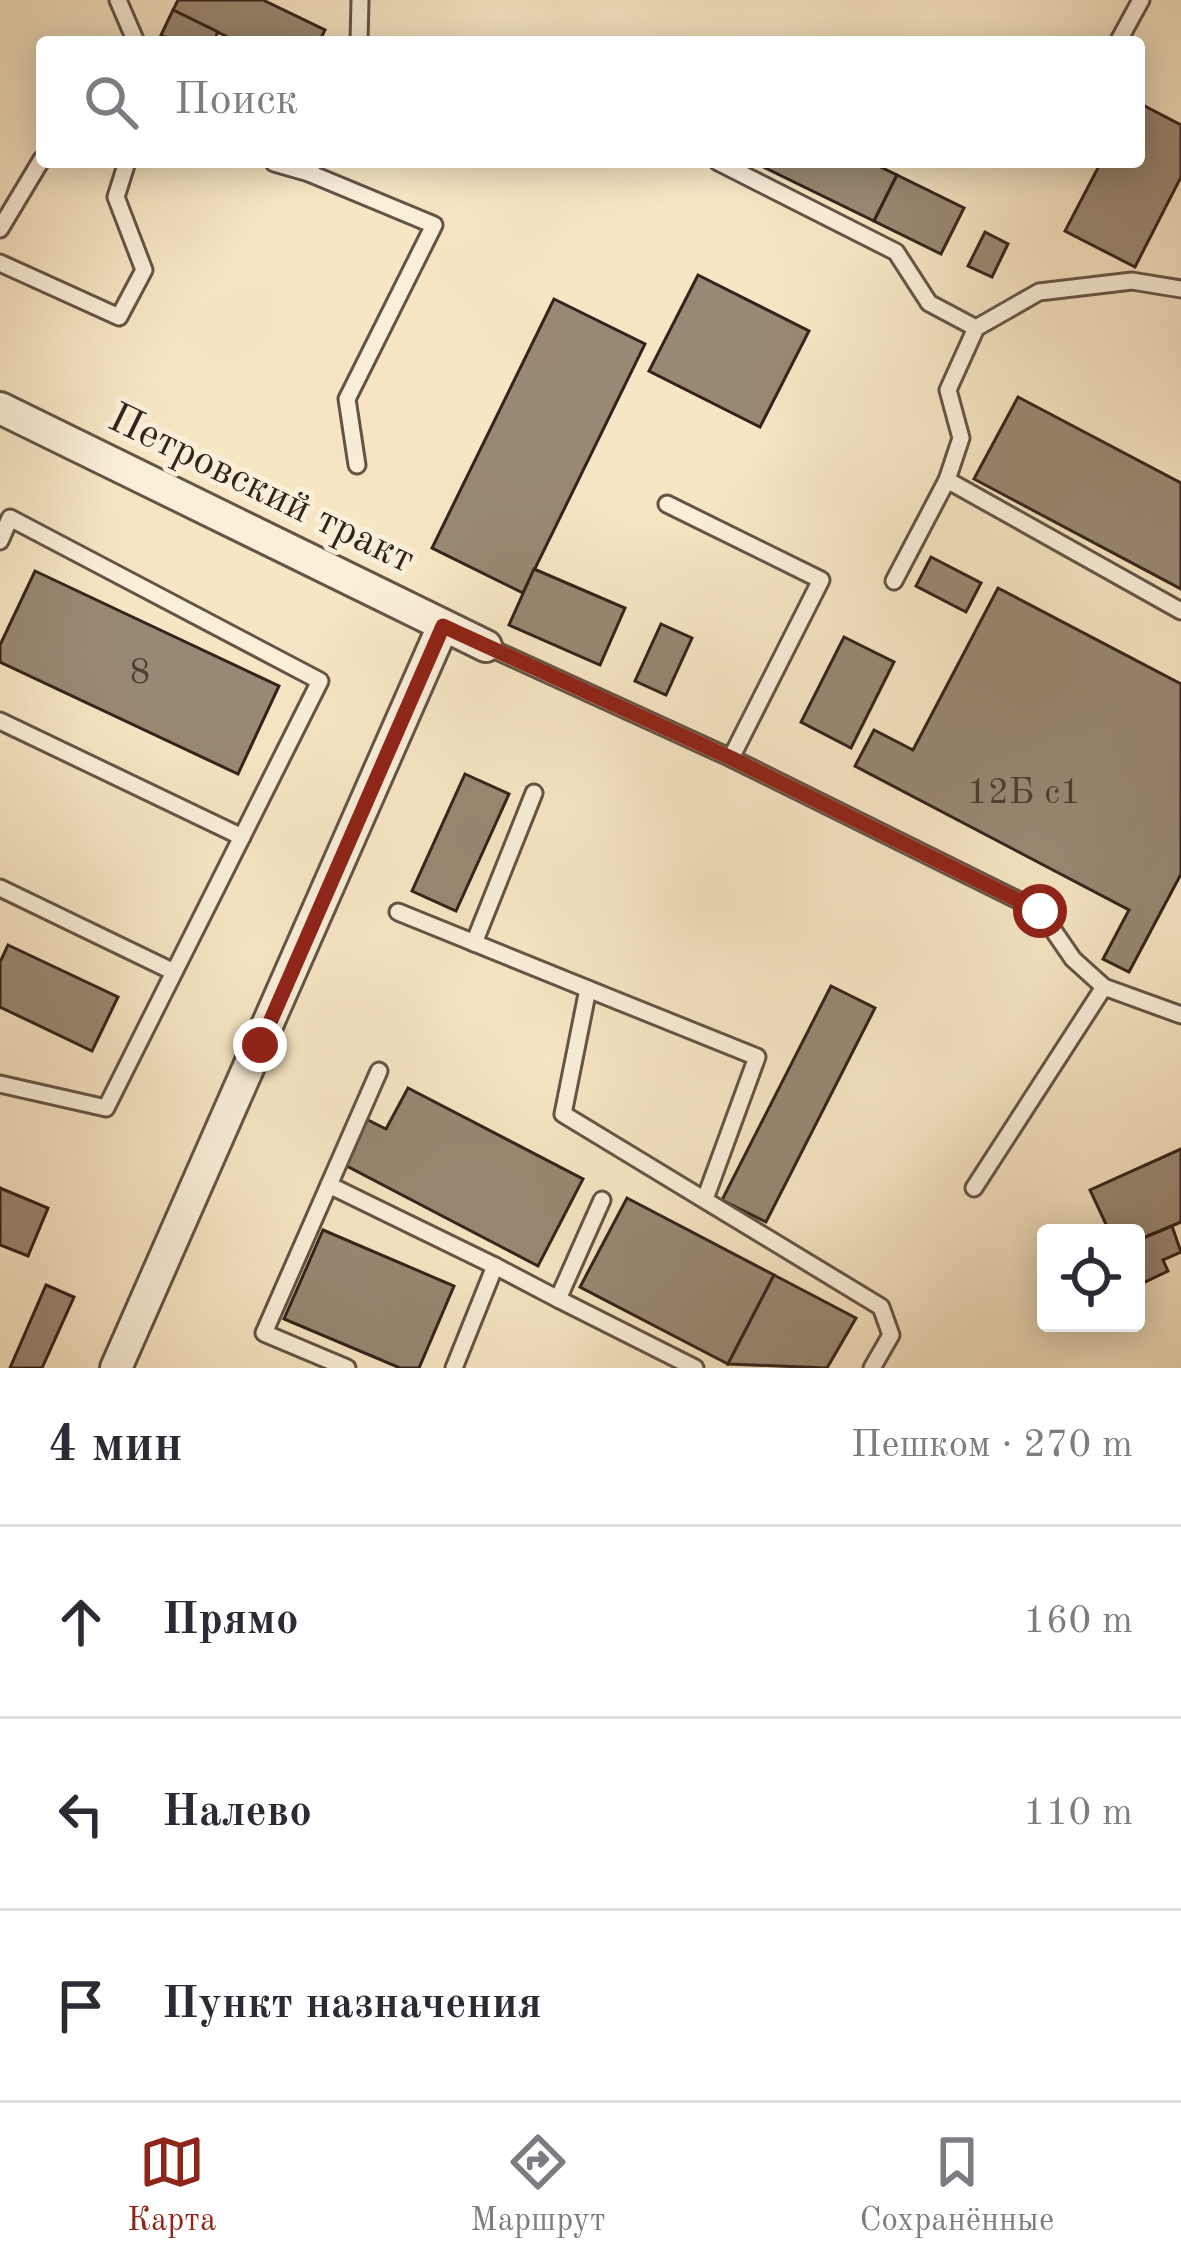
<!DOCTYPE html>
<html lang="ru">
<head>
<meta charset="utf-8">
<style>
  body { margin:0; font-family:"Old Standard TT",serif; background:#f2f2f3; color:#2b2b33 }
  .controls { position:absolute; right:36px; bottom:36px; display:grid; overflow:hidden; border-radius:12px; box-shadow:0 6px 30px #0003 }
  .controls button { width:108px; height:108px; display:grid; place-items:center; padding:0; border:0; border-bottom:3px solid #e1e1e2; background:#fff; color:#2b2b33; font:60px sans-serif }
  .stop { position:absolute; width:36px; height:36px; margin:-27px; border:9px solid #8f2418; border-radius:50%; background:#fff }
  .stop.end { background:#8f2418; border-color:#fff; box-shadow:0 3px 12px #0008 }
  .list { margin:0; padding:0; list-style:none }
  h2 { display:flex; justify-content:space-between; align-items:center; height:156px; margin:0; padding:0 48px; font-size:51px }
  h2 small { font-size:39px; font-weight:400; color:#7c7c81 }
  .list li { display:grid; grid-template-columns:78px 1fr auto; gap:36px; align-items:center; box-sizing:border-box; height:192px; padding:0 48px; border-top:3px solid #e1e1e2 }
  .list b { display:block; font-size:45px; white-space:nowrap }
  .list em { font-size:39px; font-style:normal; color:#7c7c81 }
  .icon { flex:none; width:66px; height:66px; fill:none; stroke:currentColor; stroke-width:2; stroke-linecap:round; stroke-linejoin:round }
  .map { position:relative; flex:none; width:1181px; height:1368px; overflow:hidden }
  .search { position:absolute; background:#fff; box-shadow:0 6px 30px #0003; left:36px; right:36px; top:36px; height:132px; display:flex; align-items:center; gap:30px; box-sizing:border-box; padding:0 42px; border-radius:12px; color:#7c7c81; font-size:45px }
  .sheet { height:732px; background:#fff }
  nav { display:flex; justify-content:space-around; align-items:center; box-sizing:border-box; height:168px; border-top:3px solid #e1e1e2; background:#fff; font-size:33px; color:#7c7c81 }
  nav a { display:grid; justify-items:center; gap:6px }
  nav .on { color:#8f2418 }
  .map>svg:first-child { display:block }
  .building { fill:#998873; stroke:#34231b; stroke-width:3 }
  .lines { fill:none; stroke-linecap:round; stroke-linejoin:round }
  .lane-casing { stroke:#655445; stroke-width:21 }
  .street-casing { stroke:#655445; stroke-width:36 }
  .lane { stroke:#faefd9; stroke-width:15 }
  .street { stroke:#faefd9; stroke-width:30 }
  .route { stroke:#8f2418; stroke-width:15 }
  .labels { text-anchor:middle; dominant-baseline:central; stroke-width:10; stroke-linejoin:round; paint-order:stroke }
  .number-label { font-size:36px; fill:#4d3c31 }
  .street-label { font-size:42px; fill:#34231b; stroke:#faefd9 }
</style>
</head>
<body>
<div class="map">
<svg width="1181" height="1368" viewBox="0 0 1181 1368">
  <rect width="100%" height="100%" fill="#f7e6c4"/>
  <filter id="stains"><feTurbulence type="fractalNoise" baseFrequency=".00167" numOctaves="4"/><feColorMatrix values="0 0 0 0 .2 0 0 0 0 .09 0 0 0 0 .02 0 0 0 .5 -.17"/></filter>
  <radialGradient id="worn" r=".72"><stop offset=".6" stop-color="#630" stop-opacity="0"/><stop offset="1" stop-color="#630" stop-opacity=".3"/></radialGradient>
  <!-- building -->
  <g class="building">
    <polygon points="178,0 263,0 325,30 319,42 238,42 173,10"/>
    <polygon points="173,10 218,32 213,42 175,42 161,35"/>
    <polygon points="1139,103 1181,125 1181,177 1135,267 1065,231 1101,162 1139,162"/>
    <polygon points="753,162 870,162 897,175 874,221"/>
    <polygon points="897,175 964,208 941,254 874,221"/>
    <polygon points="985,232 1008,244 992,277 968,266"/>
    <polygon points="698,275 809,331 760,427 649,371"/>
    <polygon points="554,299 645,344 523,593 432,548"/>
    <polygon points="1018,397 1181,483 1181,589 974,479"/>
    <polygon points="931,557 981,583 966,612 916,586"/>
    <polygon points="534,569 625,608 600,665 509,625"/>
    <polygon points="35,571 279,686 238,774 0,662 0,645"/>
    <polygon points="998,588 1181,684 1181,874 1129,972 1103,959 1129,910 855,766 874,730 913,750"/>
    <polygon points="661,624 692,638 666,695 635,681"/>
    <polygon points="844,637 894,662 851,748 801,722"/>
    <polygon points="465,774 509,794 456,911 412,891"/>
    <polygon points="8,945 118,997 92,1051 0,1007 0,962"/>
    <polygon points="831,986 875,1008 766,1222 722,1200"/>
    <polygon points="408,1088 583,1179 538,1266 343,1164 366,1119 386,1129"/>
    <polygon points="1181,1149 1181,1222 1136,1241 1136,1233 1110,1233 1090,1190"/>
    <polygon points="0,1188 48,1208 28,1256 0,1245"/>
    <polygon points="627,1198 774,1275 728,1364 580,1287"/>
    <polygon points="1172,1226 1181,1252 1163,1260 1168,1271 1141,1284 1136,1241"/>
    <polygon points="323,1230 454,1286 419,1368 400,1368 284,1319"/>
    <polygon points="774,1275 856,1318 827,1368 728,1364"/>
    <polygon points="46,1285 74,1297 42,1368 10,1368"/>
  </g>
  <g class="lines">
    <defs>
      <g id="lane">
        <polyline points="118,0 136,42"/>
        <polyline points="359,42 360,0"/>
        <polyline points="1118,42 1141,0"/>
        <polyline points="718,162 896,252 929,303 976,328"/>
        <polyline points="274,163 309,173 313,162"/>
        <polyline points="309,173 434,225 347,399 357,465"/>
        <polyline points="0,229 42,159"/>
        <polyline points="0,263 119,317 144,270 116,197 127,162"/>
        <polyline points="1181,289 1132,281 1039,292 976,328 948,390 961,438 947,480 1181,611"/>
        <polyline points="667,504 821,580 731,758"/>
        <polyline points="0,541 10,518 320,681 106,1108 0,1084"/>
        <polyline points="894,581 947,480"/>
        <polyline points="486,646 731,758 1040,911 1073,959 1104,987 1181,1015"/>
        <polyline points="0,721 242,837"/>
        <polyline points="0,888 174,972"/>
        <polyline points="398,912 588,989 563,1114 881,1307 891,1335 872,1368"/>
        <polyline points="474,943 534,793"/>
        <polyline points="588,989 757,1057 705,1199"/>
        <polyline points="329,1185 495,1266 454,1368"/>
        <polyline points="974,1188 1104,987"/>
        <polyline points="495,1266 558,1299 602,1200"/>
        <polyline points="558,1299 695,1368"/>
        <polyline points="347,1368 264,1333 379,1071"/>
      </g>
      <g id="street">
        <polyline points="0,408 486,646"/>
        <polyline points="116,1368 443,626"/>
      </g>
    </defs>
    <!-- lane casing -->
    <use href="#lane" class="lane-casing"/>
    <!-- street casing -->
    <use href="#street" class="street-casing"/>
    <!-- lane -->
    <use href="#lane" class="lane"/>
    <!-- street -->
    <use href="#street" class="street"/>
  </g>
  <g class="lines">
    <!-- route -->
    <polyline class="route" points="260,1045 443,626 731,758 1040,911"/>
  </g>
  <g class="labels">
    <!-- number labels -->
    <g class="number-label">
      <text x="140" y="674">8</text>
      <text x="1024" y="794">12Б с1</text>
    </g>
    <!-- street labels -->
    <g class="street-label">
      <text transform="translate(261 490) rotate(26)">Петровский тракт</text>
    </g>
  </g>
  <rect width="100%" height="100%" filter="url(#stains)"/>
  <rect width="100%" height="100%" fill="url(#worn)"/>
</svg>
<div class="controls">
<button><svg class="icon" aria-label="locate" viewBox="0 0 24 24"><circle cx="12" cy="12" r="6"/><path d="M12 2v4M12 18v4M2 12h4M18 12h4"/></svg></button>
</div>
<div class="stop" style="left:1040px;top:911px"></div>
<div class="stop end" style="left:260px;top:1045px"></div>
<div class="search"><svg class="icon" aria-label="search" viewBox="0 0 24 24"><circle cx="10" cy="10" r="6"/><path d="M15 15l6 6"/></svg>Поиск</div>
</div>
<section class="sheet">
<h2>4 мин<small>Пешком · 270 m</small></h2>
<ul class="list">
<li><svg class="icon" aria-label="ahead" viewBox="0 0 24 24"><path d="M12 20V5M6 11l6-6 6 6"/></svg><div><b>Прямо</b></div><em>160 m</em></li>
<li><svg class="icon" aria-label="left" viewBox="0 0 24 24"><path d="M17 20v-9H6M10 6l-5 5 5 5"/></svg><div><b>Налево</b></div><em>110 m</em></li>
<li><svg class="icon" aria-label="arrive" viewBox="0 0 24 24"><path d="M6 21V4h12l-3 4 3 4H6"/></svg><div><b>Пункт назначения</b></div></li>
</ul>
</section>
<nav>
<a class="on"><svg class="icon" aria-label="map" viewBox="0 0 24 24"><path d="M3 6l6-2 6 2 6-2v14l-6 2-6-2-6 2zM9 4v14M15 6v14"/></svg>Карта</a>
<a><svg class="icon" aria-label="directions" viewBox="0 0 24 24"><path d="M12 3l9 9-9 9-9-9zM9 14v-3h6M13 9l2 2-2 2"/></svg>Маршрут</a>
<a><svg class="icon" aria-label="saved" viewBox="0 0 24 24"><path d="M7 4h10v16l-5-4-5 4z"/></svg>Сохранённые</a>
</nav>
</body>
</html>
